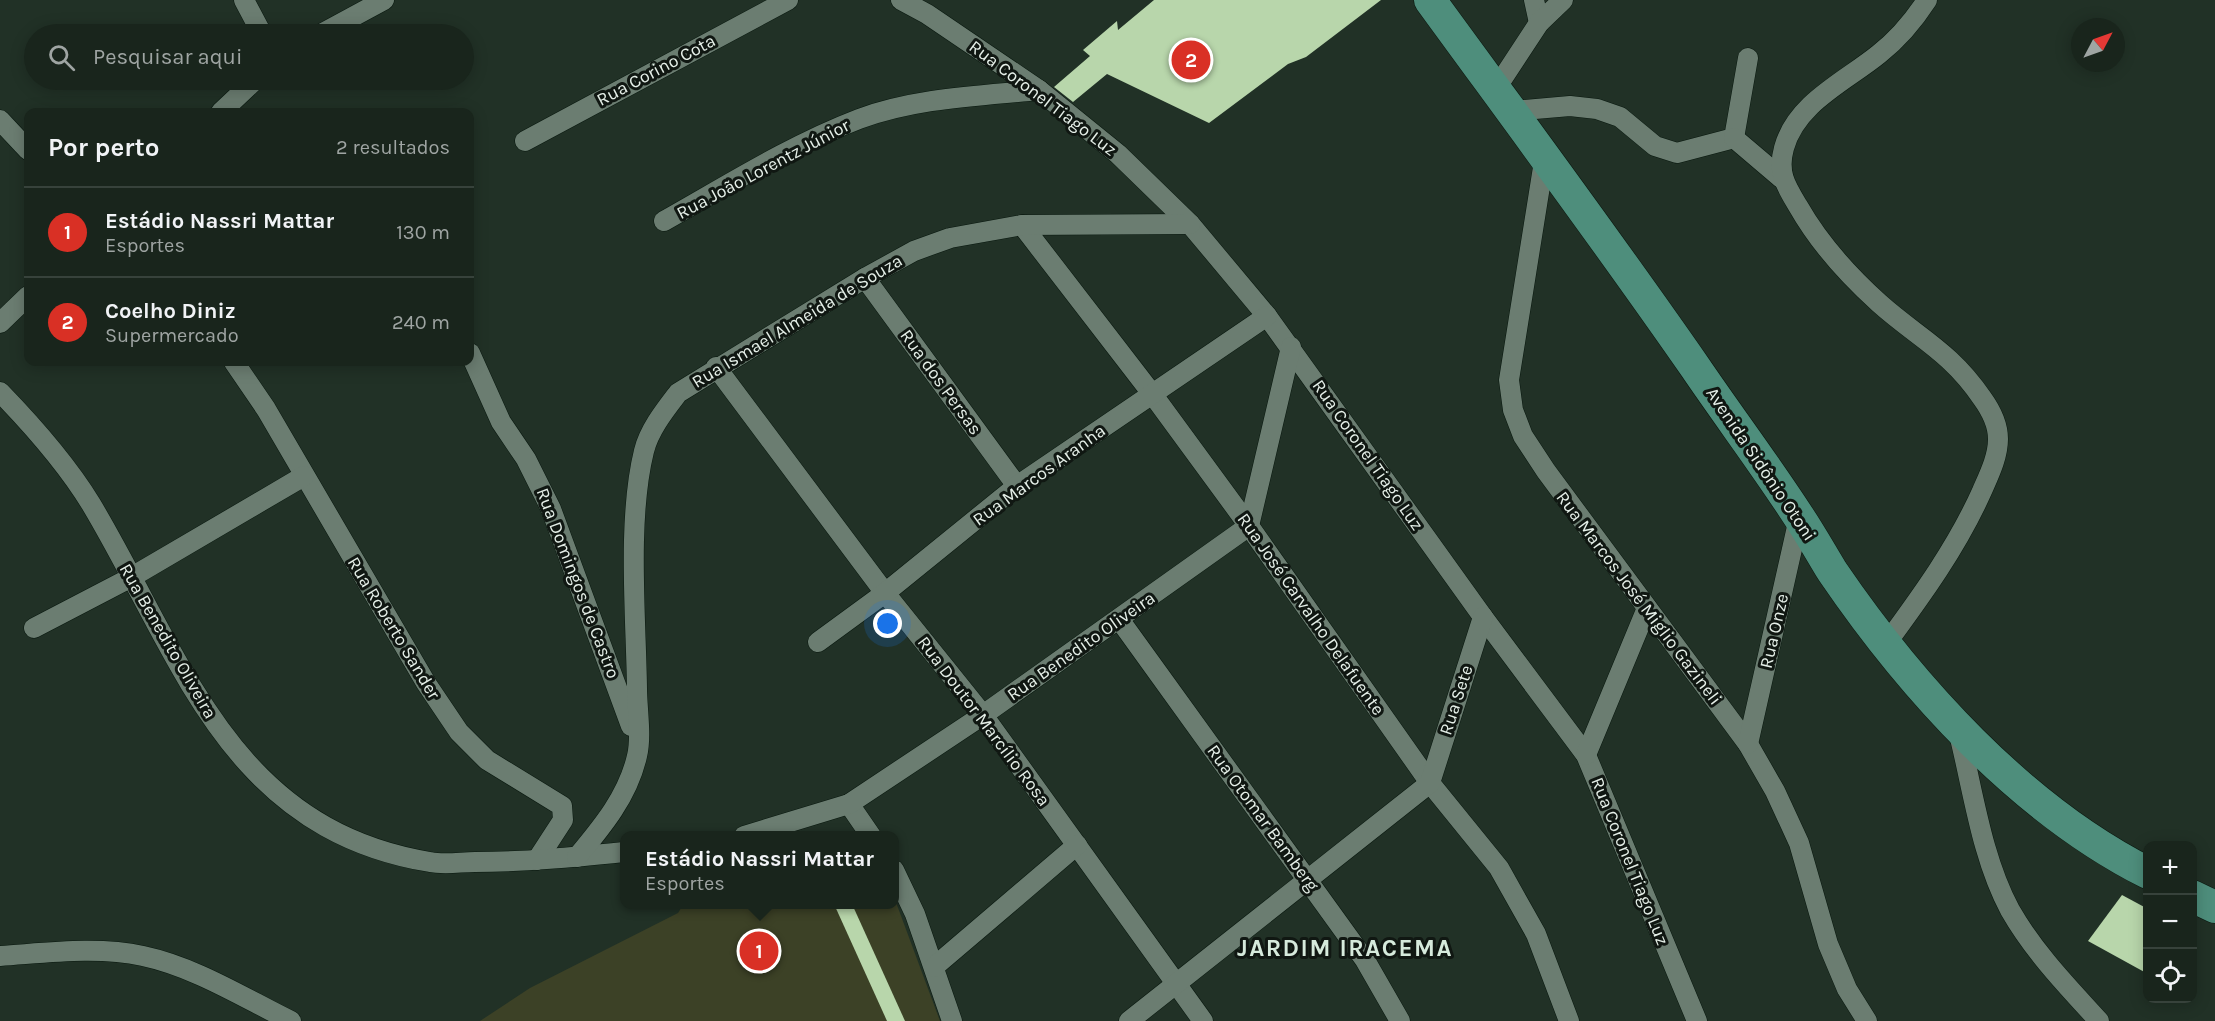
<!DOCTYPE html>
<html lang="pt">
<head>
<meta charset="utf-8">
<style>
  body { margin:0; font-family:Karla,sans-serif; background:#263129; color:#f1f3f6 }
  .controls { position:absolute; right:18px; bottom:18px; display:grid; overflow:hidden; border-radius:12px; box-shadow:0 3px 15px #0003 }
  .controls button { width:54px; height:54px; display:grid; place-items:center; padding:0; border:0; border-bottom:2px solid #37423b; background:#19251c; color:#f1f3f6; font:30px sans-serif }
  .compass { position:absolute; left:2071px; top:18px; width:54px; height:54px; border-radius:50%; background:#19251c; box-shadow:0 3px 15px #0003; rotate:49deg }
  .you { position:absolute; left:888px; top:624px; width:21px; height:21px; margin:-15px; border:4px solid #fff; border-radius:50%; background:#1a73e8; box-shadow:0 0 0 9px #1a73e833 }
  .badge { display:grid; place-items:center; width:39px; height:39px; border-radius:50%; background:#d93025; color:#fff; font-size:20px; font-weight:700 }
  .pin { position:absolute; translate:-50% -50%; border:3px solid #fff; box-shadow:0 2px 6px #0006 }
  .popup { position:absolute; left:620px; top:831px; width:279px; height:78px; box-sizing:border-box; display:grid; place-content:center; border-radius:12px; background:#19251c; filter:drop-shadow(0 2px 4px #0005); font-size:20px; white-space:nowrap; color:#9fa5a3 }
  .popup b { font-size:22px; color:#f1f3f6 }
  .popup::after { content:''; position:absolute; left:50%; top:100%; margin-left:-12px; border:12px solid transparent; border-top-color:#19251c }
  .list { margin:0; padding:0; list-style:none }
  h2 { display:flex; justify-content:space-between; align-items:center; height:78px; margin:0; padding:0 24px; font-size:26px }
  h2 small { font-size:20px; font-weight:400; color:#9fa5a3 }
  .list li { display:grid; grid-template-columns:39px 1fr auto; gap:18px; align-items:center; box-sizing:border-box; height:90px; padding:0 24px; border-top:2px solid #37423b }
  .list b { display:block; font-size:22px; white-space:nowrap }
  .list p { margin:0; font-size:20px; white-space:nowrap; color:#9fa5a3 }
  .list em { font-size:20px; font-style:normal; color:#9fa5a3 }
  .icon { flex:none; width:33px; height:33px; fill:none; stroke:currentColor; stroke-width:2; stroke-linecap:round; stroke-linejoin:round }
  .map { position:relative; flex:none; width:2215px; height:1021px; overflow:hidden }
  .search { position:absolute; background:#19251c; box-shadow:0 3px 15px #0003; left:24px; top:24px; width:450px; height:66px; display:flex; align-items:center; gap:15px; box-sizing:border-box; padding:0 21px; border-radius:33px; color:#9fa5a3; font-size:22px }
  .panel { position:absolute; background:#19251c; box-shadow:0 3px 15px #0003; left:24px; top:108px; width:450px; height:258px; border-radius:12px }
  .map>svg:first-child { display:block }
  .green { fill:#3c4126 }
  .building { fill:#b8d6ab }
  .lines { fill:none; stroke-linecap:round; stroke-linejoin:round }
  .street-casing { stroke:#09180f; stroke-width:21 }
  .primary-casing { stroke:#09180f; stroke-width:33 }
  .street { stroke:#6b7d71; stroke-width:20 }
  .primary { stroke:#4e8e7c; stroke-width:32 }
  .labels { text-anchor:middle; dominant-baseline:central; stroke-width:6; stroke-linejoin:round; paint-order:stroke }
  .street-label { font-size:18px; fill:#e5efe8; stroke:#101712 }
  .district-label { font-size:24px; font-weight:bold; letter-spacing:1.5px; fill:#d6eadc; stroke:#101712 }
</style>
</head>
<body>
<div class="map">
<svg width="2215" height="1021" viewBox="0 0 2215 1021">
  <rect width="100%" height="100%" fill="#213126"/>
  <!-- green -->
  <polygon class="green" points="894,897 940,1021 480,1021 530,988 678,913 683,905 894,904"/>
  <!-- building -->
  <g class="building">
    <polygon points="1154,0 1381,0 1306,57 1288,64 1209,123 1107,74 1073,102 1054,87 1090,56 1083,50 1117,21 1118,30"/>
    <polygon points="2122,895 2148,909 2148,974 2088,941"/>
    <polygon points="834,904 852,904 905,1021 887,1021"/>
  </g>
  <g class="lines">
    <defs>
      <g id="street">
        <polyline points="244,0 262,34"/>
        <polyline points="901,0 927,14 1039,90 1118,154 1190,224 1267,316 1483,617 1586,755 1697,1021"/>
        <polyline points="1534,0 1539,23"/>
        <polyline points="321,34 384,0"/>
        <polyline points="1495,90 1539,23 1563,0"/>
        <polyline points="1512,111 1570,106 1597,109 1620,117 1655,146 1677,153 1734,138 1748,58"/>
        <polyline points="221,112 255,80"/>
        <polyline points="0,120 28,150"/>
        <polyline points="1734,138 1781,178"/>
        <polyline points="525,141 788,0"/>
        <polyline points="1545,155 1509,380 1513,410 1523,436 1546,471 1748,744 1775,791 1799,843 1828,944 1847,989 1867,1021"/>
        <path d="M664,221C728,185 791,145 859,119C915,98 979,96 1039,90"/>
        <polyline points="1022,225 1153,395 1249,526 1430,783 1499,868 1536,934 1569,1021"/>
        <polyline points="865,278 1017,486"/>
        <polyline points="0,323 28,296"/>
        <polyline points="470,353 501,422 526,459 551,509 631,726"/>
        <polyline points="234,362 266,409 426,683 459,732 487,760 562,806 563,820 537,860"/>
        <polyline points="716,367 885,593 983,715 1203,1021"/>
        <path d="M0,392C33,426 66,463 91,504C182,656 228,829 430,862C444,865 461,862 475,862C525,862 575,857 624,852"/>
        <polyline points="1119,619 1365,960 1400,1021"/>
        <polyline points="34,628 130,578 304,476"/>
        <polyline points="818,642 885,593 1017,486 1267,316"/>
        <path d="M1886,644C1922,595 1957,547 1982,491C1989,475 1998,457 1998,439C1998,424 1990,409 1982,398C1950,351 1918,338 1879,303C1848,275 1819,243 1798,206C1786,186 1777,173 1784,148C1796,103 1846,81 1879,54C1898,39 1914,20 1927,0"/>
        <path d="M1958,730C1973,789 1981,856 2010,910C2034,952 2067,986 2099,1021"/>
        <polyline points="1748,744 1799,518"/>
        <polyline points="1586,755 1647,608"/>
        <polyline points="849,804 871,836"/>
        <polyline points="744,836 849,804 983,715 1249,526 1291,347"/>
        <path d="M577,857C602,827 628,796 637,756C642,736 637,709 637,688C636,617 627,520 644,451C649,430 665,410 678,393L865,278L914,251L950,238L1022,225L1190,224"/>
        <polyline points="894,870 915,914 952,1021"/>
        <path d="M0,956C46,953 97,946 143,956C195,967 244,998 291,1021"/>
        <polyline points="934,967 1077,845"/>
        <polyline points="1129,1021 1430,783 1483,617"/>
      </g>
      <g id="primary">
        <path d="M1430,0C1519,122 1609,243 1695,367C1729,417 1766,466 1799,517C1811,535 1821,553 1832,571C1911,687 2021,809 2148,873"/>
        <polyline points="2192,896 2215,907"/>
      </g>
    </defs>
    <!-- street casing -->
    <use href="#street" class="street-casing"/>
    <!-- primary casing -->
    <use href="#primary" class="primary-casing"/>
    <!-- street -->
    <use href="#street" class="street"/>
    <!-- primary -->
    <use href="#primary" class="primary"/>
  </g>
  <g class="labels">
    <!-- street labels -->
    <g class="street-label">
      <text transform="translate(656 70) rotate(-28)">Rua Corino Cota</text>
      <text transform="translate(1043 98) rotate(37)">Rua Coronel Tiago Luz</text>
      <text transform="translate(763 169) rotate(-28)">Rua João Lorentz Júnior</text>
      <text transform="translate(797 321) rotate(-31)">Rua Ismael Almeida de Souza</text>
      <text transform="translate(941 382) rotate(54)">Rua dos Persas</text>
      <text transform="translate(1368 455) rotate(55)">Rua Coronel Tiago Luz</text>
      <text transform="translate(1761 464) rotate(56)">Avenida Sidônio Otoni</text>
      <text transform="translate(1039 475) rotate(-36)">Rua Marcos Aranha</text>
      <text transform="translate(578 583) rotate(69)">Rua Domingos de Castro</text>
      <text transform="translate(1639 598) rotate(53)">Rua Marcos José Miglio Gazineli</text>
      <text transform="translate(1311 614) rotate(55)">Rua José Carvalho Delafuente</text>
      <text transform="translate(394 628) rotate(59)">Rua Roberto Sander</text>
      <text transform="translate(1774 631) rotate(-77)">Rua Onze</text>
      <text transform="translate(168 641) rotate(60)">Rua Benedito Oliveira</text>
      <text transform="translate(1081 646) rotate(-35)">Rua Benedito Oliveira</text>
      <text transform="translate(1456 700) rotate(-72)">Rua Sete</text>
      <text transform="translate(984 721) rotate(53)">Rua Doutor Marcílio Rosa</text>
      <text transform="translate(1263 818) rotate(54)">Rua Otomar Bamberg</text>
      <text transform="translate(1630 861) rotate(68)">Rua Coronel Tiago Luz</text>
    </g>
    <!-- district labels -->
    <g class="district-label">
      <text x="1345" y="948">JARDIM IRACEMA</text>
    </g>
  </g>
</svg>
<div class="controls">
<button>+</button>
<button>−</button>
<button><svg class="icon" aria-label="locate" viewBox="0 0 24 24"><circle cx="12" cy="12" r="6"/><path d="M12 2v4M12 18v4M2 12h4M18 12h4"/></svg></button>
</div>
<svg class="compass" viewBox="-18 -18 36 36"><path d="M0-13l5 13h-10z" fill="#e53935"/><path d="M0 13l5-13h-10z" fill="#9fa5a3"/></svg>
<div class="you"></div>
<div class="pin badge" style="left:759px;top:951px">1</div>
<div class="popup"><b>Estádio Nassri Mattar</b>Esportes</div>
<div class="pin badge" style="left:1191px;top:60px">2</div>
<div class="search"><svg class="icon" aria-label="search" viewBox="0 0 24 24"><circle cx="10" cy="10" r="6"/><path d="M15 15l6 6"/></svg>Pesquisar aqui</div>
<section class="panel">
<h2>Por perto<small>2 resultados</small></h2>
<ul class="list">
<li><span class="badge">1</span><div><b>Estádio Nassri Mattar</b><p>Esportes</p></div><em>130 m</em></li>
<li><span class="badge">2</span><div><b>Coelho Diniz</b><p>Supermercado</p></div><em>240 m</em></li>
</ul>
</section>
</div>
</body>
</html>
